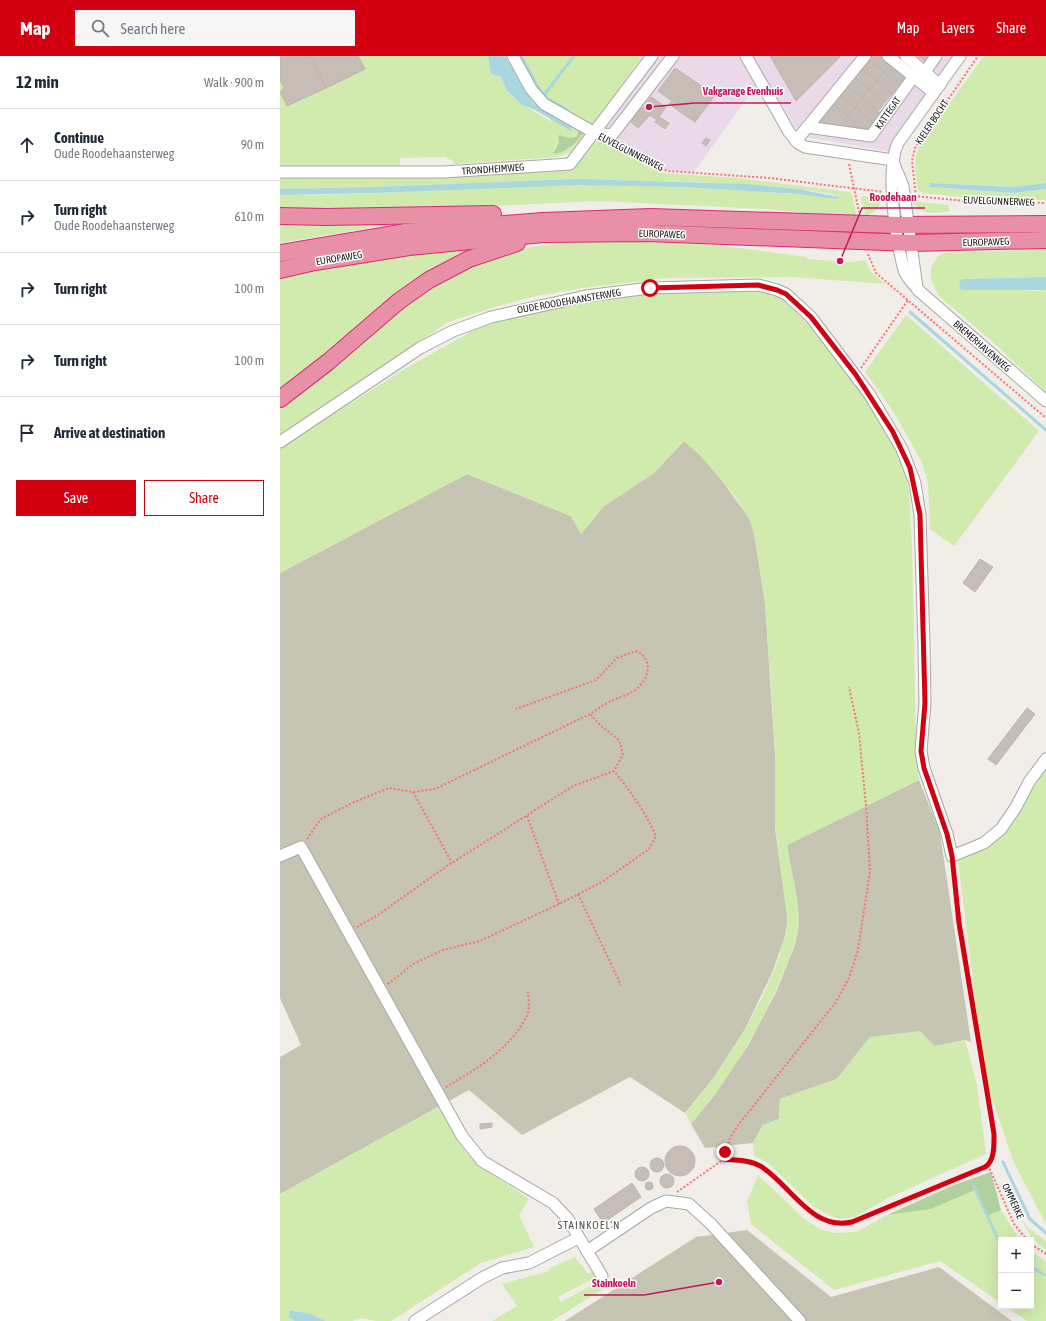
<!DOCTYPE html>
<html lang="en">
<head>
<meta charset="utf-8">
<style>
  body { margin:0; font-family:"Asap Condensed",sans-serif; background:#f6f6f7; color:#1f2937 }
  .controls { position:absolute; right:12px; bottom:12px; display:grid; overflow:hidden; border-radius:0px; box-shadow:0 4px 16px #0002 }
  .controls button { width:36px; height:36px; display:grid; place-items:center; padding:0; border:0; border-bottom:1px solid #e0e1e3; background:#fff; color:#1f2937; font:20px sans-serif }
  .stop { position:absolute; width:12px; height:12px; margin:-9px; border:3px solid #d20010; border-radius:50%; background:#fff }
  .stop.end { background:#d20010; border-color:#fff; box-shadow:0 1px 4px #0008 }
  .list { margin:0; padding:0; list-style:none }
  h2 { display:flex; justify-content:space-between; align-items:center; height:52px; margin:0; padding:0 16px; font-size:17px }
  h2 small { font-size:13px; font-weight:400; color:#747a83 }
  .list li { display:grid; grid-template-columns:26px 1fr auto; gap:12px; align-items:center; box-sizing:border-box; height:72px; padding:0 16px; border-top:1px solid #e0e1e3 }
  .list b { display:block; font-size:15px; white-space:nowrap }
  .list p { margin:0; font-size:13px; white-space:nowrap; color:#747a83 }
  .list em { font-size:13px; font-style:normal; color:#747a83 }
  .actions { display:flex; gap:8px; padding:12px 16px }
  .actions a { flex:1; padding:9px 0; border:1px solid #d20010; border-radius:0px; text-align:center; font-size:14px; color:#d20010 }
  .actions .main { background:#d20010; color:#fff }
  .icon { flex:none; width:22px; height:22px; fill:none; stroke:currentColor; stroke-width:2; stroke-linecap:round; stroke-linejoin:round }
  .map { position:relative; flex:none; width:766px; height:1265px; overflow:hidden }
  header { display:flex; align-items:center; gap:24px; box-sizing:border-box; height:56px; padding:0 20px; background:#d20010; color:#fff }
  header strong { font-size:19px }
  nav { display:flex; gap:22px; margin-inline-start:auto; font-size:14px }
  .search { width:280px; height:36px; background:#f6f6f7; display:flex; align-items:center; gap:10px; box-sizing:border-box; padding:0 14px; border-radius:0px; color:#747a83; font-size:15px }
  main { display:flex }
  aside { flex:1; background:#fff }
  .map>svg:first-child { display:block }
  .industrial { fill:#eadae9 }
  .construction { fill:#c6c5b3 }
  .grass { fill:#d1ebae }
  .forest { fill:#b0d19d }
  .water { fill:#a8d7df }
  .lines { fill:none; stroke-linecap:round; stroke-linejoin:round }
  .stream { stroke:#a8d7df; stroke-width:3 }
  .building { fill:#c6bdb7; stroke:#c3b3aa }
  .minor-casing { stroke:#a8a8a8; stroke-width:13 }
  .highway-casing { stroke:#dd2874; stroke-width:18 }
  .path { stroke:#fb7370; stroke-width:2; stroke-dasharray:2 2; stroke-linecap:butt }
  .minor { stroke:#fff; stroke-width:11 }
  .highway { stroke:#e890a7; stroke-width:16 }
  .route { stroke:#d20010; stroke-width:5 }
  .labels { text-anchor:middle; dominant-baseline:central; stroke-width:3; stroke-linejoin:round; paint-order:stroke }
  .street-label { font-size:10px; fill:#212121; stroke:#fff }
  .neighbourhood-label { font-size:11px; letter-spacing:1px; fill:#545454; stroke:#fff }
  .leader { fill:none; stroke:#c2185b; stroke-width:1.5 }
  .callout-dot { fill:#c2185b; stroke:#fff; stroke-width:1.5 }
  .callout-label { font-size:11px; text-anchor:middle; font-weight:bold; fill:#c2185b; stroke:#fff; stroke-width:3; stroke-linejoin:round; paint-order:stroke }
</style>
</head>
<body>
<header>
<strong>Map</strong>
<div class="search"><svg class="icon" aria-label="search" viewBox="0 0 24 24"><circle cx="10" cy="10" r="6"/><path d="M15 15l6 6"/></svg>Search here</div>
<nav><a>Map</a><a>Layers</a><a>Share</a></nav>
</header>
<main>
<aside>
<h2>12 min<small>Walk · 900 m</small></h2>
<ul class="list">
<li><svg class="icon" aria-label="ahead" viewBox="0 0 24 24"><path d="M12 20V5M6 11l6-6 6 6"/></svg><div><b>Continue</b><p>Oude Roodehaansterweg</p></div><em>90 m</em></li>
<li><svg class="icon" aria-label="right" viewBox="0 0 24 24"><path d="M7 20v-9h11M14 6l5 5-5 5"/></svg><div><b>Turn right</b><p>Oude Roodehaansterweg</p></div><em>610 m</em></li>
<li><svg class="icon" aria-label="right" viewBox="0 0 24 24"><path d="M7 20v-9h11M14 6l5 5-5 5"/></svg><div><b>Turn right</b></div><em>100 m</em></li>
<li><svg class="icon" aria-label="right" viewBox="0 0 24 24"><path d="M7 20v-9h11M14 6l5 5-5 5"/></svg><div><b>Turn right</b></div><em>100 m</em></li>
<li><svg class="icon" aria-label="arrive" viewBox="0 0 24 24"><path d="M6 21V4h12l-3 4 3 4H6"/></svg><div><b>Arrive at destination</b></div></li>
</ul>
<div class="actions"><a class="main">Save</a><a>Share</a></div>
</aside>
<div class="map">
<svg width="766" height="1265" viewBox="0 0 766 1265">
  <rect width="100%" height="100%" fill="#f1ede8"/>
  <!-- industrial -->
  <polygon class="industrial" points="369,0 679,0 617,97 526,81 516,73 484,19 413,117 383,113 313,76"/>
  <!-- construction -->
  <g class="construction">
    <polygon points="404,385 419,398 435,415 469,462 474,477 485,547 495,698 495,772 507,859 508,872 492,917 464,975 432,1024 405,1057 350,1021 242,1079 189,1034 0,1138 0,1001 21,989 0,942 0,517 187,418 291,460 301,478 324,450 374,417"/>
    <polygon points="639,724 660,777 691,986 685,984 655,990 590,981 557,1023 500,1043 499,1063 483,1069 473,1087 425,1092 411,1068 433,1041 469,988 497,934 516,886 516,844 507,789"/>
    <polygon points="467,1174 551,1241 659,1211 732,1265 285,1265 416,1181"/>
  </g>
  <!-- grass -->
  <g class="grass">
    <path d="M0,0H208L211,17L223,23C224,27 225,32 227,35C238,49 258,56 272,66C268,56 259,54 252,46C240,34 233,15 225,0H229L249,37L300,73L296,81L289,82L279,79L278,80L279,86L274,93H289L304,76L306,78L293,95L278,101L174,108L173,105L165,101L120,102V110H0Z"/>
    <polygon points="239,0 363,0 312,70 267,46 255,32"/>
    <path d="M704,0H766V127L733,131L651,127L650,131L734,137L766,133V144L700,143L643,137L638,134C635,114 632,103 642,85Z"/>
    <path d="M320,84L383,117L456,122L570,136L572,138L577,162L486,153L319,145L150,153L0,156V139C99,140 197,130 296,129C384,128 471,135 559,141C550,135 512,133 499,132C334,115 166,133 0,133V122L130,121L295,110L316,86Z"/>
    <polygon points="583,140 603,141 597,154 586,160 581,143"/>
    <path d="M631,145L669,149V155C653,159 642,158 631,145Z"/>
    <polygon points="0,165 120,167 0,187"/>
    <polygon points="333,185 436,189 527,201 527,203 570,206 585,204 591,216 605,228 513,221 386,222 303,232 256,240 215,251 168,266 0,383 0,347 107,260 168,217 239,193 285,186"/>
    <polygon points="230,186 193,198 0,338 0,219 107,199"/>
    <polygon points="766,194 766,221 682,223 679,226 751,235 766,234 766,336 716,289 659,240 651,224 651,211 658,200 668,196"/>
    <path d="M465,234L490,236L501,242L535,275L568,314L596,356L624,409L629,436L632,491L636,683L639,724L507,789C511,814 519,841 519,867C519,882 511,897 506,910C483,968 451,1021 411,1068L405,1057C442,1018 508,913 507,859L495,772V698L493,656L485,547L474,477L469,462L454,439L419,398L404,385L374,417L324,450L301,478L291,460L187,418L0,517V392L128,311L198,272L221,264L311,242L375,235Z"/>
    <polygon points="626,259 759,375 674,490 650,473 648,427 642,406 613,355 585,316"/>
    <polygon points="766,710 766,1168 734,1107 705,1022 678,804 709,788"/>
    <polygon points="640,975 655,990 685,984 697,1029 706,1098 606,1143 575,1161 561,1163 550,1160 533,1150 487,1106 474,1100 473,1087 483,1069 499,1063 500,1043 557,1023 590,981"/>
    <polygon points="159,1051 183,1093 196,1107 249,1143 239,1159 254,1191 201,1207 111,1265 96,1265 82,1262 72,1265 46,1265 15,1254 9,1260 15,1265 0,1265 0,1138"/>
    <polygon points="478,1120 488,1128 524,1163 542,1174 555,1177 576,1176 607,1159 651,1153 695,1134 706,1160 721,1154 740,1184 721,1184 721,1247 660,1205 554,1234 471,1168 467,1145"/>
    <polygon points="738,1157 748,1172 766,1185 766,1194 752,1182"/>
    <polygon points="751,1195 766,1206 766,1265 747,1265 725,1250 751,1250"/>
    <polygon points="295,1201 308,1218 315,1215 318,1220 278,1241 281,1246 321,1224 325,1232 272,1265 212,1265 237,1250 222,1228 269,1215 270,1212"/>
  </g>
  <!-- forest -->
  <g class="forest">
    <path d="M300,73L304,76C295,88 288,96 273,98L279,86L278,80L279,79L289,82L296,81Z"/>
    <polygon points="711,1116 721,1154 706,1160 695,1134 651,1153 607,1159 674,1129"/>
  </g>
  <!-- water -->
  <g class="water">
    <polygon points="208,0 225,0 253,47 291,71 291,75 255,54 242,49 227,35 221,21 211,18"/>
    <polygon points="298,123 465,128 517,133 559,141 556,143 518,138 404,131 298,129 95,137 0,139 0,133 95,131"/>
    <polygon points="650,127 733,131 766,127 766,133 734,137 650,131"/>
    <polygon points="766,221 766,234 681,234 679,226 682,223"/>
    <polygon points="10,1254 30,1258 46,1265 15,1265 9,1261"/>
  </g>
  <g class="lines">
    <!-- stream -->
    <g class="stream">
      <polyline points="241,0 259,33 268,43 286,53"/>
      <polyline points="264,39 294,0"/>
      <polyline points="630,256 766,374"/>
      <polyline points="723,1106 750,1163 766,1177"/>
      <polyline points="694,1130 721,1190"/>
      <polyline points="751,1210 764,1219"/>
    </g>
  </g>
  <!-- building -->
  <g class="building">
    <polygon points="0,0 31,0 46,32 7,50 0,36 4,32 0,24"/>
    <polygon points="31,0 78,0 85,13 46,32"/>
    <polygon points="490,0 559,0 560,1 516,45"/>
    <polygon points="592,0 602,0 611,7 604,16 588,4"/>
    <polygon points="638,0 649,0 645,5"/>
    <polygon points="588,4 604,16 597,25 581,13"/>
    <polygon points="611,7 626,20 619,29 604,16"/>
    <polygon points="395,12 435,39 415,66 389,48 392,45 378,35"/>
    <polygon points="581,13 597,25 589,34 574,21"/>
    <polygon points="604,16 619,29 612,38 597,25"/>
    <polygon points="574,21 589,34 582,42 567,30"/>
    <polygon points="597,25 612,38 605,46 589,34"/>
    <polygon points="567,30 582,42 575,51 560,39"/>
    <polygon points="589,34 605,46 598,55 582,42"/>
    <polygon points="560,39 575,51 568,60 553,48"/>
    <polygon points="371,41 386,51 377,64 370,59 358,72 351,66 353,64 351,63 359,51 362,53"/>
    <polygon points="582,42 601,58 594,67 575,51"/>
    <polygon points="553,48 568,60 559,72 536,68"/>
    <polygon points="575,51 594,67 587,76 559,72"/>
    <polygon points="379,61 389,67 385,73 375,66"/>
    <polygon points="426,82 430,84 426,90 422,87"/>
    <polygon points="700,503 713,511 695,536 683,527"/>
    <polygon points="747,652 755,658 716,709 708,703"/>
    <polygon points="212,1067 212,1071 200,1073 200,1068"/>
    <circle cx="400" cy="1105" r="15"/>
    <circle cx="377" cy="1109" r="7"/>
    <circle cx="362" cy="1118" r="7"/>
    <circle cx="387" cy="1125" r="7"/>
    <circle cx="369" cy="1130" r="4"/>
    <polygon points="352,1127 361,1141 323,1167 314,1153"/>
  </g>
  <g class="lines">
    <defs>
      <g id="minor">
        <polyline points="233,0 251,33 264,48 315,77 332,79 393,0"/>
        <polyline points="466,0 509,76 518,87 525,91 613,104"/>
        <polyline points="608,0 654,37"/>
        <polyline points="626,0 660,29"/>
        <path d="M680,0L618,87C605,115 616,184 624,214C626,221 634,228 638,234L766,345"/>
        <polyline points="645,16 656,0"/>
        <polyline points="527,71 591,80 634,20"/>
        <polyline points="516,85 585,0"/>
        <polyline points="614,108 623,130 637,232"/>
        <polyline points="0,116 164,116 290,108 372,0"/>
        <polyline points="0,386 140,292 173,275 211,261 306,240 370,232 478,229 497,234 506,238 531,261 590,339 622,393 635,427 640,459 644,590 645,647 641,695 644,712 667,778 672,800 704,787 721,773 736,751 749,726 766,703"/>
        <polyline points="0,800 21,791 182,1080 202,1105 273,1147 288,1163 322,1220"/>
        <polyline points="307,1195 371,1152 386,1145 409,1148 430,1167 520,1265"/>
        <polyline points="135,1265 202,1222 222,1212 249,1207 298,1182"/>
      </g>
      <g id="highway">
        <polyline points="0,160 46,161 213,158"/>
        <polyline points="0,197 126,176 263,165 371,161 616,169 766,168"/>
        <polyline points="0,214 35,206 129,191 263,178 367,177 631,187 766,184"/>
        <polyline points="0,343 48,306 119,245 149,224 189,203 237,187"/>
      </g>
    </defs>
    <!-- minor casing -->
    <use href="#minor" class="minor-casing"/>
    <!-- highway casing -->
    <use href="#highway" class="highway-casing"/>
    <!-- path -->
    <g class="path">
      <polyline points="335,88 377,111 388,115 490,122 603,136"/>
      <polyline points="569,108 579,156"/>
      <polyline points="634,140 685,145 766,147"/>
      <polyline points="636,140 632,105 635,92 698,0"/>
      <polyline points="588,198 596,217 766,362"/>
      <polyline points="581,312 628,244"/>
      <polyline points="133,736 172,807"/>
      <polyline points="247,760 279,848"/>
      <path d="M27,783L41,763L72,747L109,732L133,736L155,733L310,658C317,654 324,648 331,645C338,642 345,640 352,636C368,627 376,604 356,595L337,602L316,624L236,653"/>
      <polyline points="673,809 679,867 714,1078 713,1095 708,1109"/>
      <polyline points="298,838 341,929"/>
      <polyline points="77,871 98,859 164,812 293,730 334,715 343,698 339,684 321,670 310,658"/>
      <path d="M108,928L133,908L163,894L200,885L279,848L322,826L369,793L376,780C365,755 351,736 334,715"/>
      <path d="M166,1031C196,1013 233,992 248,957C250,951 248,942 248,935"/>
      <polyline points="444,1103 450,1082 459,1068 556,946 569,922 578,894 590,815 586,750 579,677 569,631"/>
      <polyline points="708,1109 734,1168 747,1184"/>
      <path d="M397,1136L444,1103C456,1104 471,1104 482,1111C512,1131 532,1176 572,1166L687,1120L708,1109"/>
      <polyline points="751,1188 766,1198"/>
    </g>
    <!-- minor -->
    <use href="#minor" class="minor"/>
    <!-- highway -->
    <use href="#highway" class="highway"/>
  </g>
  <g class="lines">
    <!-- route -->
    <path class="route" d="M370,232L478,229L497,234L506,238L531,261L576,319L613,376L630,412L640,459L645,647L641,695L644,712L667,778L672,800L679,867L714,1078C714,1088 715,1105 705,1111L572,1166C532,1175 512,1131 482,1111C471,1104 456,1104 444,1103L445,1096"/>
  </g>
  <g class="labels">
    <!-- street labels -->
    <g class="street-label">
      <text transform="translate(608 57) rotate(-55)">KATTEGAT</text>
      <text transform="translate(652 66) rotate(-56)">KIELER BOCHT</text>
      <text transform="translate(351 96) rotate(27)">EUVELGUNNERWEG</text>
      <text transform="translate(213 113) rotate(-4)">TRONDHEIMWEG</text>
      <text transform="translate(719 145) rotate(2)">EUVELGUNNERWEG</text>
      <text transform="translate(382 178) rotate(2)">EUROPAWEG</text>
      <text transform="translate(706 186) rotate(-2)">EUROPAWEG</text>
      <text transform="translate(59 202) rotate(-9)">EUROPAWEG</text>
      <text transform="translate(289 245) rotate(-10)">OUDE ROODEHAANSTERWEG</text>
      <text transform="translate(702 290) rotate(41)">BREMERHAVENWEG</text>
      <text transform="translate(733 1145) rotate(65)">OMMERKE</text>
    </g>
    <!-- neighbourhood labels -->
    <g class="neighbourhood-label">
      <text x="309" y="1169">STAINKOEL'N</text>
    </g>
  </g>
  <!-- callouts -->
  <path class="leader" d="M369 51L415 47H511M560 205L582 152H645M439 1226L364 1239H304"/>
  <g class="callout-dot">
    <circle cx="369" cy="51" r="4"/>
    <circle cx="560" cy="205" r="4"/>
    <circle cx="439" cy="1226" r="4"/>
  </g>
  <g class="callout-label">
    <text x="463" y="39">Vakgarage Evenhuis</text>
    <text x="613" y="145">Roodehaan</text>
    <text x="334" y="1231">Stainkoeln</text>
  </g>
</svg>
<div class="controls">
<button>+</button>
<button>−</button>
</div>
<div class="stop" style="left:370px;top:232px"></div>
<div class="stop end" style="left:445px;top:1096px"></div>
</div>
</main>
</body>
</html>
